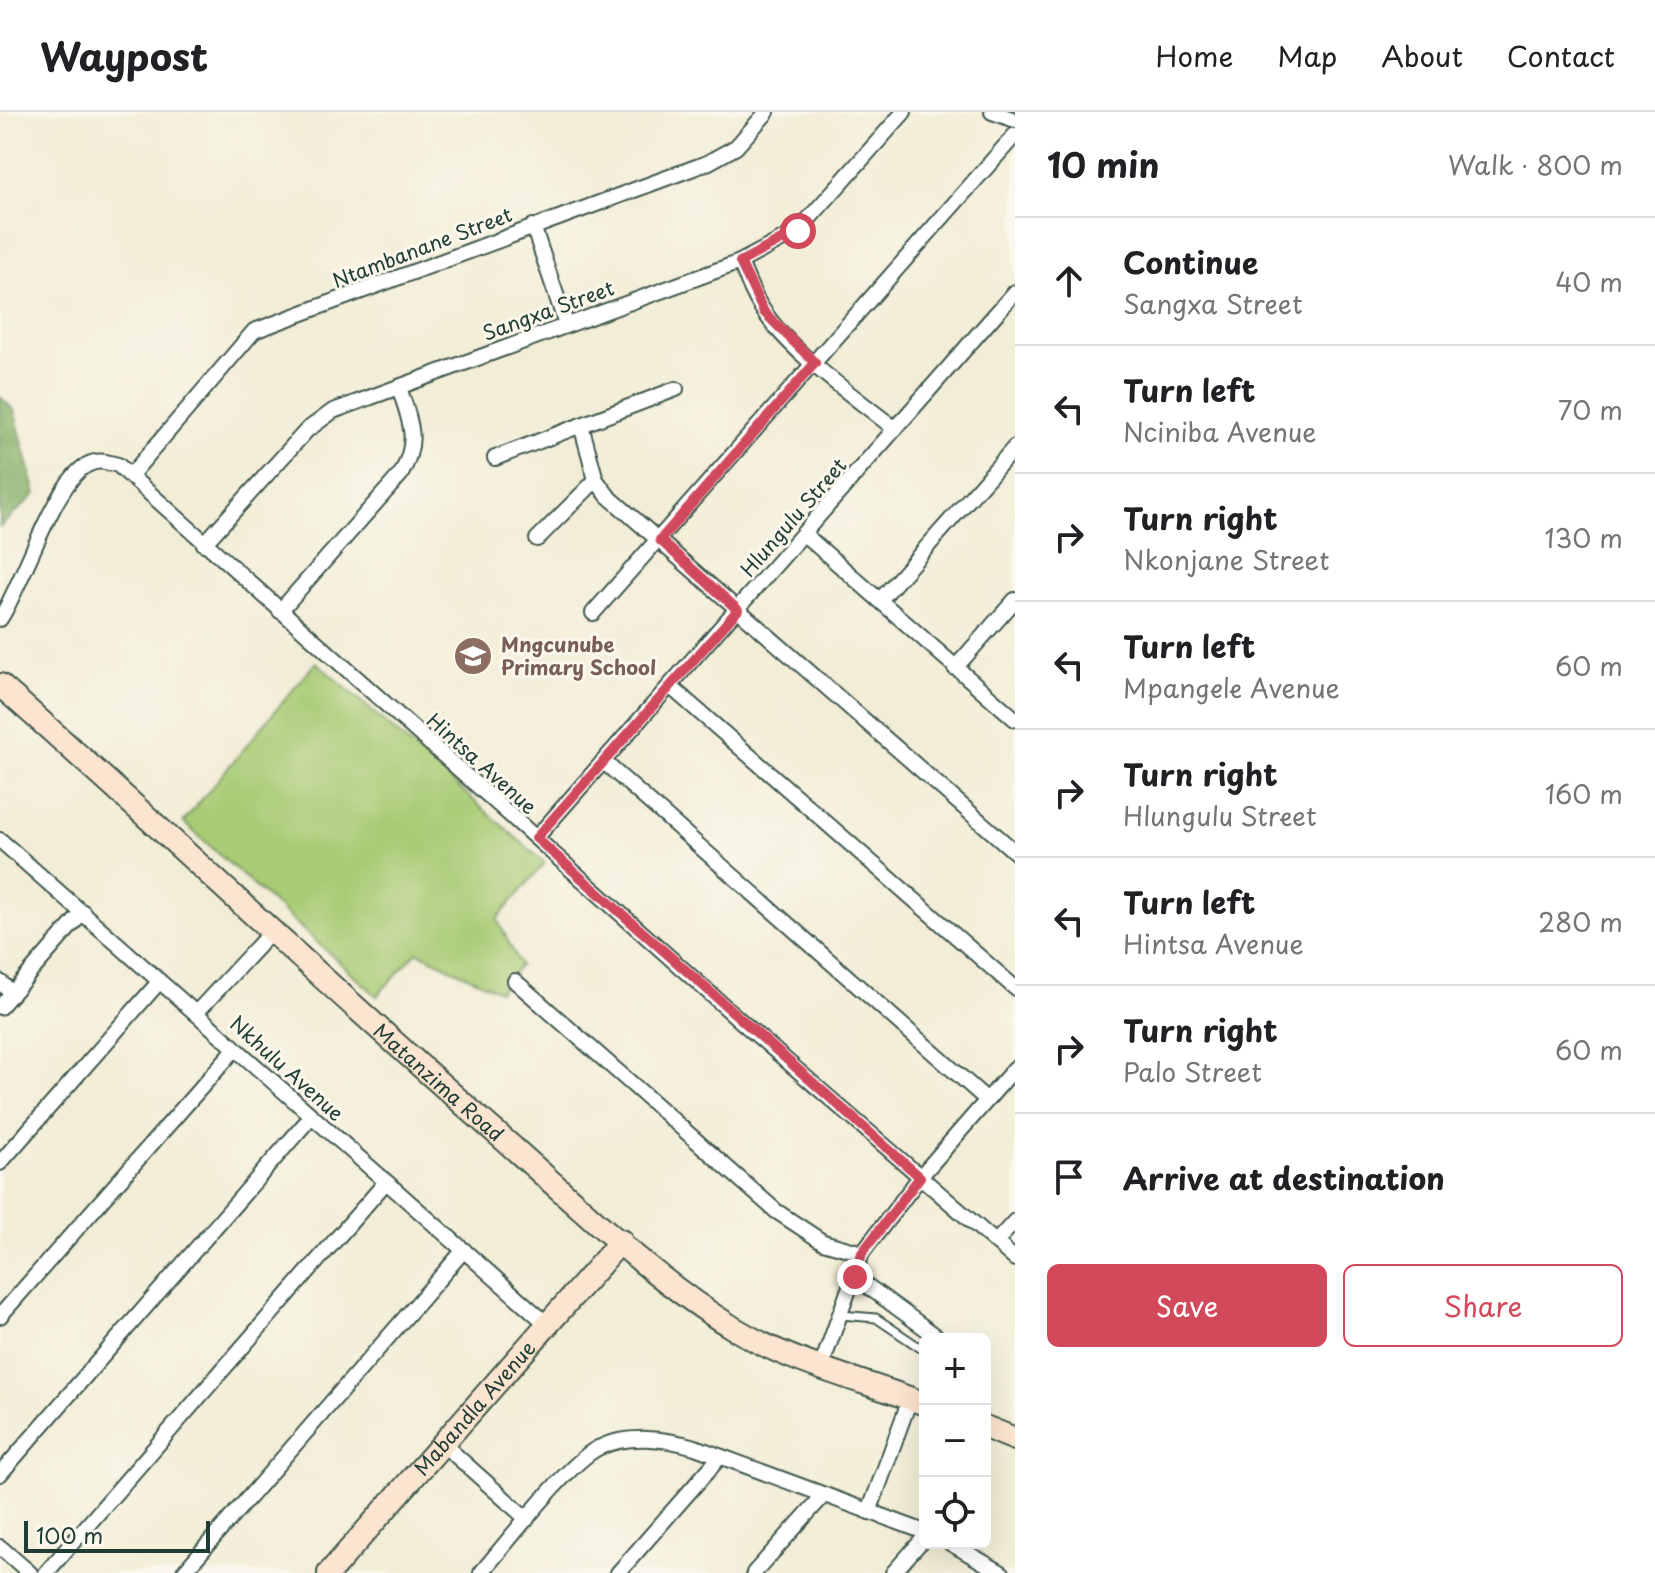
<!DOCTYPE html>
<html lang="en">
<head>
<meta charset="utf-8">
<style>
  body { margin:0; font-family:"Playpen Sans",sans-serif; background:#f2f2f2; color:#202124 }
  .controls { position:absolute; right:24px; bottom:24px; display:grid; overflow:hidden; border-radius:12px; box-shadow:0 8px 32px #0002 }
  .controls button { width:72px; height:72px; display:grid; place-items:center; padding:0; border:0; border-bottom:2px solid #e0e0e0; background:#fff; color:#202124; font:40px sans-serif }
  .scale { position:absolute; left:24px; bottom:20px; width:186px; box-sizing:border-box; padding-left:8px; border:4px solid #1f3d34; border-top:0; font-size:22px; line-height:28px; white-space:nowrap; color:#1f3d34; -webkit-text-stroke:6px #fbf7ec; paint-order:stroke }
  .stop { position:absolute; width:24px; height:24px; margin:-18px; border:6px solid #d1495b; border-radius:50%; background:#fff }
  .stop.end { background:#d1495b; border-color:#fff; box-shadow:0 2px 8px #0008 }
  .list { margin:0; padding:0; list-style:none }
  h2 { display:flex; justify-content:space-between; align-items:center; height:104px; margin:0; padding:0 32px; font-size:34px }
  h2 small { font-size:26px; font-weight:400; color:#757577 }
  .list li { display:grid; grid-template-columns:52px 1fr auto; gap:24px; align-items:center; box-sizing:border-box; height:128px; padding:0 32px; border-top:2px solid #e0e0e0 }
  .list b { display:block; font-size:30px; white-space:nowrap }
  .list p { margin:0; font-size:26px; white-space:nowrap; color:#757577 }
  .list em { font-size:26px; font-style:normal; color:#757577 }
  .actions { display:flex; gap:16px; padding:24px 32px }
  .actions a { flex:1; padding:18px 0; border:2px solid #d1495b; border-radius:12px; text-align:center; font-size:28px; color:#d1495b }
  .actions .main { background:#d1495b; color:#fff }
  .icon { flex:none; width:44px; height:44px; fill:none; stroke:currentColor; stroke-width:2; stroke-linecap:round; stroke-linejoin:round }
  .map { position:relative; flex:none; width:1015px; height:1461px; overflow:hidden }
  header { display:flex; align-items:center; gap:48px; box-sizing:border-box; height:112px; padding:0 40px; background:#fff; border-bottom:2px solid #e0e0e0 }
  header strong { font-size:38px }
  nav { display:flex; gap:44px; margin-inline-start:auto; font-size:28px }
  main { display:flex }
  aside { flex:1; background:#fff }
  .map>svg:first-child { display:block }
  .green { fill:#a9cb75; stroke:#648454; stroke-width:2 }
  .forest { fill:#86af66; stroke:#52764d; stroke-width:2 }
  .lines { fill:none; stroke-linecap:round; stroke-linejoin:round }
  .lane-casing { stroke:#3f574c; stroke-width:11 }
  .street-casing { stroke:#3f574c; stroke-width:18 }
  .secondary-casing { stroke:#3f574c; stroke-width:26 }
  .lane { stroke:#fff; stroke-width:7 }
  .street { stroke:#fff; stroke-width:14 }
  .secondary { stroke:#fce5d0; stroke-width:22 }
  .route { stroke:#d1495b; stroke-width:10 }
  .labels { text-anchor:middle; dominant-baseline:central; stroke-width:6; stroke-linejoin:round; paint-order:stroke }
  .street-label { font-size:20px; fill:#1f3d34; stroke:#fbf7ec }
  .education-label { font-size:20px; font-weight:bold; fill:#785e54; stroke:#fbf7ec; text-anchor:start }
</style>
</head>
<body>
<header>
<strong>Waypost</strong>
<nav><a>Home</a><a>Map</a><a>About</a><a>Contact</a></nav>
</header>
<main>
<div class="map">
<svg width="1015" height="1461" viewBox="0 0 1015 1461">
  <rect width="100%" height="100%" fill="#fbf7ec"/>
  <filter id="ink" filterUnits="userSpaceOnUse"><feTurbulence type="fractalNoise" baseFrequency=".0125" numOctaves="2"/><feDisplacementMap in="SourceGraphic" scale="16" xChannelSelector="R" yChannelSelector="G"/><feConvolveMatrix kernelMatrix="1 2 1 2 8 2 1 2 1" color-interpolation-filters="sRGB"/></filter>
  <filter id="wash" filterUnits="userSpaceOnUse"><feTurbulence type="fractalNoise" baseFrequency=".006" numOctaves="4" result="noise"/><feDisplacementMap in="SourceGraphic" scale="32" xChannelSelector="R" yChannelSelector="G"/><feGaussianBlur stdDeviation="1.8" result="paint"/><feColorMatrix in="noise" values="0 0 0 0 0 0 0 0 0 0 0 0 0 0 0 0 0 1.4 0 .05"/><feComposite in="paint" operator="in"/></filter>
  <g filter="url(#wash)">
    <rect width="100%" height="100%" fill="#f2edd6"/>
    <!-- green -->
    <polygon class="green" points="316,550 545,751 497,807 520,853 499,879 417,840 377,884 183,710"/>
    <!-- forest -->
    <polygon class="forest" points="0,285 14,298 36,382 0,415"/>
  </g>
  <g filter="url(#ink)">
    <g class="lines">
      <defs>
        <polyline id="lane" points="841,1203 876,1206 925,1239"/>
        <g id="street">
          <polyline points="992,0 1015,8"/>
          <polyline points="533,114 566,212"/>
          <path d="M740,150C746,164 751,178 758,190C786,239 852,282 895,317"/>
          <polyline points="581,313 596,368 608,384 1015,740"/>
          <polyline points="495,346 676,277"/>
          <polyline points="131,363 254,219 707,51 736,35 767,0"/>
          <polyline points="805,423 1015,607"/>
          <polyline points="537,427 596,368"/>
          <polyline points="204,432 307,318 333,299 740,150 798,119 904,0"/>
          <polyline points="881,487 1015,335"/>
          <path d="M280,499L401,362C420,327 410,310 399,275"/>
          <polyline points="593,501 1015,23"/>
          <path d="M0,507C23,472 54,370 87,353C98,347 106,350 118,353L742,910L1015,1147"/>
          <polyline points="955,556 1015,488"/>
          <polyline points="671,575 1015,876"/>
          <polyline points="604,650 987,988"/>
          <polyline points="536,726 1015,180"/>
          <polyline points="0,728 548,1213"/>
          <polyline points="515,869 776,1099 823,1130 862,1141"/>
          <polyline points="0,870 12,881"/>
          <polyline points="0,895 83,800"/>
          <polyline points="196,901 273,818"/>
          <polyline points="0,1051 159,870"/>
          <polyline points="996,1130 1015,1109"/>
          <polyline points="855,1165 940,1227"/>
          <polyline points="0,1204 235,937"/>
          <polyline points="821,1255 862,1141 920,1065 1015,956"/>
          <polyline points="443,1332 527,1407"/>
          <polyline points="0,1362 310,1006"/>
          <polyline points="869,1400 910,1287"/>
          <polyline points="950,1431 1002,1461"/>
          <polyline points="0,1435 30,1461"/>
          <polyline points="46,1461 385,1071"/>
          <polyline points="183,1461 464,1138"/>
          <path d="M481,1461C505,1433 569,1350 598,1336C627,1322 665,1326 695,1335L925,1420"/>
          <polyline points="618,1461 719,1346"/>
          <polyline points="754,1461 822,1385"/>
          <polyline points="893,1461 925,1425"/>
        </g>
        <g id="secondary">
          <path id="s1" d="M0,573C169,722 332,878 502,1026C577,1091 649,1165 735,1217C793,1252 862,1268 925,1292"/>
          <polyline points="985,1315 1015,1327"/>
          <path id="s2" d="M329,1461L621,1129"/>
        </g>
      </defs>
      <!-- lane casing -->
      <use href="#lane" class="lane-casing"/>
      <!-- street casing -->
      <use href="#street" class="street-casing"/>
      <!-- secondary casing -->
      <use href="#secondary" class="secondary-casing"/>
      <!-- lane -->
      <use href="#lane" class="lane"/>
      <!-- street -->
      <use href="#street" class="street"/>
      <!-- secondary -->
      <use href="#secondary" class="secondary"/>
    </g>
  </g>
  <g class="lines" filter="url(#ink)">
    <!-- route -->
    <polyline class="route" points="798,119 740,150 764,200 815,251 660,428 738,498 536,726 920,1065 862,1141 855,1165"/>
  </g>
  <!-- icons -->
  <defs>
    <symbol id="school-disc" viewBox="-11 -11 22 22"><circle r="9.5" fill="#8d6e63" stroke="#fbf7ec"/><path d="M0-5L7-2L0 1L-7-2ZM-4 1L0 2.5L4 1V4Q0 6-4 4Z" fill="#fff"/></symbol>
  </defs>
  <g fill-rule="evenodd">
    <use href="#school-disc" x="451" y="522" width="44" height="44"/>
  </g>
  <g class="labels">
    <!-- street labels -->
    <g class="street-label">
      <text transform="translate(422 135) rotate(-21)">Ntambanane Street</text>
      <text transform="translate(548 198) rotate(-20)">Sangxa Street</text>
      <text transform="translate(793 405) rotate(-49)">Hlungulu Street</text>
      <text transform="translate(482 651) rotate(42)">Hintsa Avenue</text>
      <text transform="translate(287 956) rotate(42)">Nkhulu Avenue</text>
      <text stroke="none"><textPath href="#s1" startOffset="592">Matanzima Road</textPath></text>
      <text stroke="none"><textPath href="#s2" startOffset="220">Mabandla Avenue</textPath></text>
    </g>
    <!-- education labels -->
    <g class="education-label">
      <text x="501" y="532">Mngcunube<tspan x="501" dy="23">Primary School</tspan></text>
    </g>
  </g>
</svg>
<div class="controls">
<button>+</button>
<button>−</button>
<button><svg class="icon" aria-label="locate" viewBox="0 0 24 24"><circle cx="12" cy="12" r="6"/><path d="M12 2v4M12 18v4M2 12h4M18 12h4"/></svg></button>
</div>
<div class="scale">100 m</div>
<div class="stop" style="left:798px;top:119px"></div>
<div class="stop end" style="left:855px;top:1165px"></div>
</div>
<aside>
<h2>10 min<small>Walk · 800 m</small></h2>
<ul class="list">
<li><svg class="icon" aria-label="ahead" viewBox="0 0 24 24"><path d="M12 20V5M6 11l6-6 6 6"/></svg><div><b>Continue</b><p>Sangxa Street</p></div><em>40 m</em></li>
<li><svg class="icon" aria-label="left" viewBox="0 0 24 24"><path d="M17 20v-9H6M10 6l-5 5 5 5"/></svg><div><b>Turn left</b><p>Nciniba Avenue</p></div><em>70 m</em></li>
<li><svg class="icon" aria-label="right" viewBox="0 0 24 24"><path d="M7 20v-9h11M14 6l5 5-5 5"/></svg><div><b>Turn right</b><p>Nkonjane Street</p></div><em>130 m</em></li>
<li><svg class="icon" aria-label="left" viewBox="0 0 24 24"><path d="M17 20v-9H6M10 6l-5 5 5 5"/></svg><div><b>Turn left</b><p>Mpangele Avenue</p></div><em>60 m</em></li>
<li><svg class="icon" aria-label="right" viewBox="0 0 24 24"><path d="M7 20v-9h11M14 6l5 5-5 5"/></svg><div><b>Turn right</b><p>Hlungulu Street</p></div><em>160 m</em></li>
<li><svg class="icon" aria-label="left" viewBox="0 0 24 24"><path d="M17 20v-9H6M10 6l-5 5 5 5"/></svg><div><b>Turn left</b><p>Hintsa Avenue</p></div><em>280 m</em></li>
<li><svg class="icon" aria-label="right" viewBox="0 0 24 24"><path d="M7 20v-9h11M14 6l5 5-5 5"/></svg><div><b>Turn right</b><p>Palo Street</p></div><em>60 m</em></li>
<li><svg class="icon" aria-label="arrive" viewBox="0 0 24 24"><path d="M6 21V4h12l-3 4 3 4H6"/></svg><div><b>Arrive at destination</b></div></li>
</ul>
<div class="actions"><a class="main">Save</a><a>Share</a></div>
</aside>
</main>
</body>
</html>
